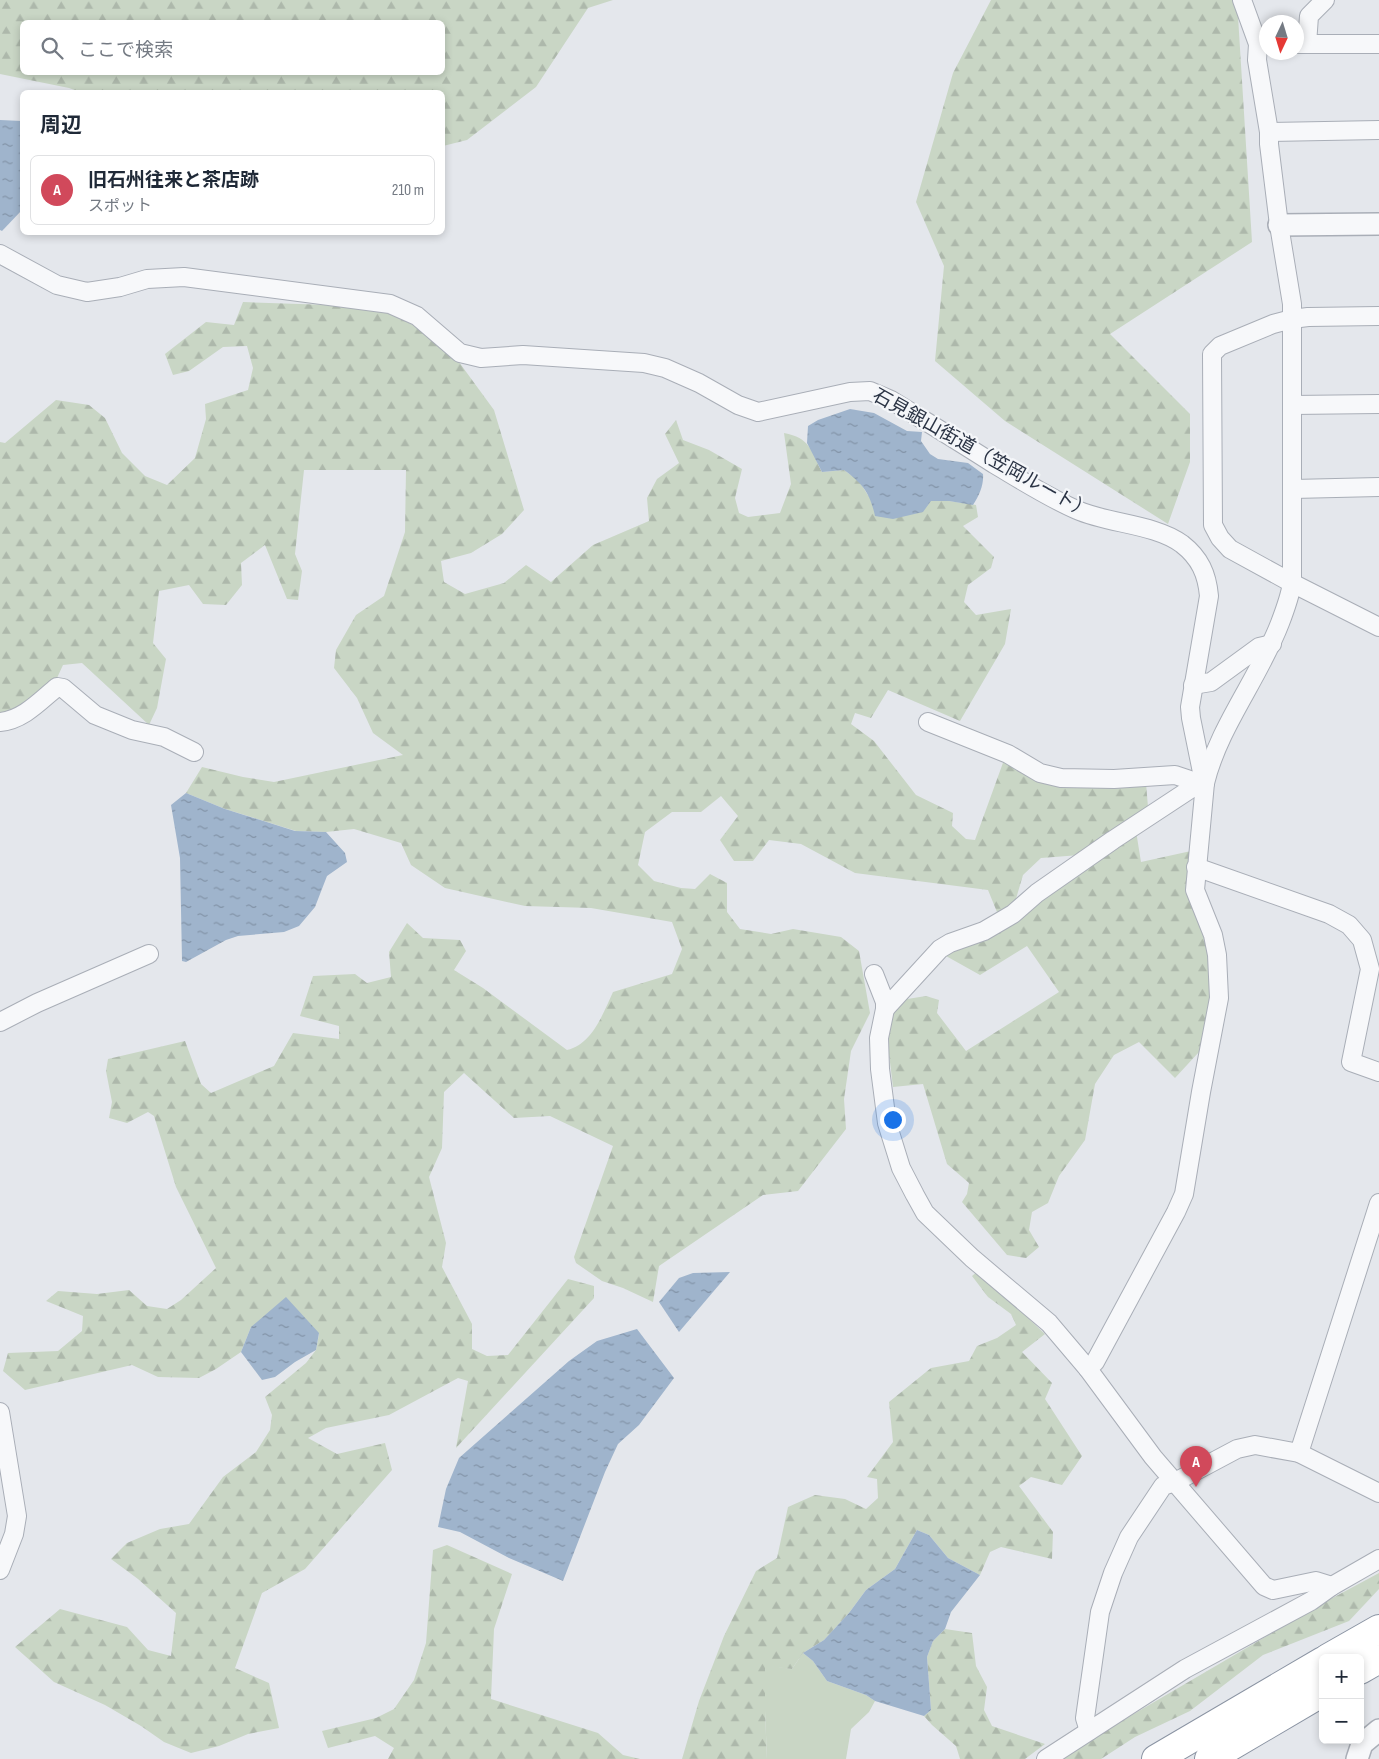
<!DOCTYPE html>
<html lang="ja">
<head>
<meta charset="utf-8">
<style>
  body { margin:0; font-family:"Sofia Sans Condensed","Noto Sans JP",sans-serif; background:#f2f2f3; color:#1f2937 }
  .controls { position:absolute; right:15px; bottom:15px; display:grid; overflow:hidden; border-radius:8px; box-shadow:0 2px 8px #0003 }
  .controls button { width:45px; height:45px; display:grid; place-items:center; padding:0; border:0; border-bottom:1px solid #e0e1e3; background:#fff; color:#1f2937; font:25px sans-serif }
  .compass { position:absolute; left:1259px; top:15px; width:45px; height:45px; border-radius:50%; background:#fff; box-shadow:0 2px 8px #0003; rotate:184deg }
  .you { position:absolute; left:892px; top:1119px; width:18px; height:18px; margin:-12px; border:4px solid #fff; border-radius:50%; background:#1a73e8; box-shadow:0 0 0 8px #1a73e833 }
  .badge { display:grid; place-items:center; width:32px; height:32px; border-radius:50%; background:#d1495b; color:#fff; font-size:16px; font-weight:700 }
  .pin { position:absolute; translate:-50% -41px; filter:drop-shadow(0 1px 2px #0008) }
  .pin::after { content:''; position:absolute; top:26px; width:18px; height:15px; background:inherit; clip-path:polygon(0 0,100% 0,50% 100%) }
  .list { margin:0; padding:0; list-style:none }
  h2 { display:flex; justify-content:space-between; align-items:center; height:65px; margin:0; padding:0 20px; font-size:21px }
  h2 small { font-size:16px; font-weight:400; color:#747a83 }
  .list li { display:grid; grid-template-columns:32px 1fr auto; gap:15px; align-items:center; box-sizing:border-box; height:70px; margin:0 10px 10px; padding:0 10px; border:1px solid #e0e1e3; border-radius:8px }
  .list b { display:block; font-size:19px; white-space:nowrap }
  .list p { margin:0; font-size:16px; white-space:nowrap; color:#747a83 }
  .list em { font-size:16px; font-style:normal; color:#747a83 }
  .icon { flex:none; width:28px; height:28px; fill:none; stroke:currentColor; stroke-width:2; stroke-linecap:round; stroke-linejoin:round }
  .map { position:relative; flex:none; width:1379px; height:1759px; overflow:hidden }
  .search { position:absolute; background:#fff; box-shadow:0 2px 8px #0003; left:20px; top:20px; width:425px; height:55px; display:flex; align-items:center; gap:12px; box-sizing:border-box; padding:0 18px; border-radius:8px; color:#747a83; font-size:19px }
  .panel { position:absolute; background:#fff; box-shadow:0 2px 8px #0003; left:20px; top:90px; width:425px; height:145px; border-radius:8px }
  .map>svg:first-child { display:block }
  .grass { fill:#c9d6c5 }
  .forest { fill:url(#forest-firs); fill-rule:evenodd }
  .water { fill:url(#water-ripples) }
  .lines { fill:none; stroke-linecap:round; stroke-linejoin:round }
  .minor-casing { stroke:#a9aeb7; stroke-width:20 }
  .tertiary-casing { stroke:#a9aeb7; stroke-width:24 }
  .motorway-casing { stroke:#8b94a3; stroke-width:30 }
  .minor { stroke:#f7f8fa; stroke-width:18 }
  .tertiary { stroke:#f7f8fa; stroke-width:21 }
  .motorway { stroke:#fff; stroke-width:28 }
  .labels { text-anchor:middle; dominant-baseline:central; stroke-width:4.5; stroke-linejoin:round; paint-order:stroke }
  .street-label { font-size:19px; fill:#2b3445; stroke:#f4f6f9 }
</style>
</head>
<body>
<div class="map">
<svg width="1379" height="1759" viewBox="0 0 1379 1759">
  <defs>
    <pattern id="forest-firs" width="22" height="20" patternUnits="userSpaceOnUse" patternTransform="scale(1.25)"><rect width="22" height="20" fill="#c9d6c5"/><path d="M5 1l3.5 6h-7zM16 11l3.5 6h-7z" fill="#adb8ab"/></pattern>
    <pattern id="water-ripples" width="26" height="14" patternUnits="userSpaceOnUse" patternTransform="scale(1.25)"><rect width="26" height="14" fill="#9fb4cc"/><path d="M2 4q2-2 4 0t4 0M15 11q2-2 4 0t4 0" fill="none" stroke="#8293a7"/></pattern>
  </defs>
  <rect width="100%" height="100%" fill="#e4e7ec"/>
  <!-- grass -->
  <polygon class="grass" points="803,1653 813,1661 827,1681 866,1695 875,1701 869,1712 851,1729 846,1759 767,1759 765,1711 765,1665 792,1669"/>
  <!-- forest -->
  <g class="forest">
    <path d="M0,0H613L588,8L536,87L467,140L443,146L442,92H80L69,88L0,74ZM22,22H442V72H22Z"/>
    <polygon points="991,0 1237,0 1252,242 1110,334 1190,414 1190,462 1168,524 1005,421 935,361 944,266 916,202 953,73"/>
    <path d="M243,302L360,306L390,313L411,324L436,340L456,358L494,410L524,510L502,534L471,553L441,561L444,582L465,594L504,583L526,565L551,582L593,545L649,521L647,498L657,479L679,463L665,434L676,420L683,440L709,450L742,469L735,498L739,513L748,517L780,513L791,484L784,433C810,438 811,450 822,472L844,470L859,481L871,500L949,501L976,505L978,517L963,526L994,557L991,568L968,585L964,602L976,615L1011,609L1005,644L960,721L888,690L871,718L855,713L851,724L874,741L916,795L953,813L952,826L966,839L975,840L1004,760L1031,779L1082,784L1146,783L1148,807L1080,855L1041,858L1023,875L1015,902L997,912L988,890L855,873L801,844L769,840L753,861H734L720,840L738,816L721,796L701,812H672L645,832L638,865L654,881L681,888L695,889L710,874L727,883V912L740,929L771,934L793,929L841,937L859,951L870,1013L851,1051L844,1099L846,1129L798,1191L763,1195L659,1266L653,1302L623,1288L602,1281L576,1263L574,1257L613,1146L550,1116L514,1118L464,1073L444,1092L442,1148L429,1177L446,1243L442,1267L472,1324V1349L487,1356L508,1355L568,1279L594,1286V1298L456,1448L468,1381L458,1378L389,1415L326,1428L308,1438L337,1454L385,1443L392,1470L305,1569L262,1593L235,1668L269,1683L279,1728L248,1734L219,1746L191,1753L164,1742L141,1726L105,1705L54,1682L15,1647L60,1609L127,1627L148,1650L171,1656L176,1613L138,1579L111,1559L127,1543L160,1529L189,1524L223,1477L256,1452L270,1430L272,1415L265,1397L306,1363L316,1350L319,1334L251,1327L241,1352L216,1369L199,1378L158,1377L132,1365L25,1390L3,1371L8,1353L58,1351L82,1331L83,1316L46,1301L58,1291L97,1294L129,1290L147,1306L167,1309L181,1300L216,1268L176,1187L154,1116L148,1112L127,1123L109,1118L112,1102L106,1071L108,1059L185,1041L201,1084L211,1093L274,1066L293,1033L339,1039V1026L300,1016L313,976L355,974L367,983L391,977L389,952L407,923L423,938L460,940L466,951L454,970L483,988L567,1050C593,1044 603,1013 613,992L672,974L682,949L672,922L591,908L525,906L445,888L411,865L401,843L354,829L326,832L296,831L225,809L186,793L202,767L243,777L274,782L403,755L373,733L357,698L334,668L336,650L356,615L384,596L405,532L406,470H304L295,554L302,571L298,600L287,599L265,545L241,563L242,585L226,605L203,604L189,585L159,591L153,643L166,659L157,708L149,725L82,663L63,665L57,678L25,706L0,715V442L5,443L56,400L89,405L105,418L122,453L145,476L167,485L195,458L206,419L205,404L248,390L253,368L247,346L223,347L189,371L173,375L165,354L206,322L234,325Z"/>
    <polygon points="1136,831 1141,862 1191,851 1187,891 1210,955 1211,991 1199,1052 1175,1078 1139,1042 1114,1055 1095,1084 1085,1140 1059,1176 1048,1203 1032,1212 1029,1230 1039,1247 1026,1258 1007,1255 962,1202 967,1194 969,1183 947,1164 923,1084 893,1087 885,1021 901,1000 926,996 939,1000 937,1013 966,1051 1059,992 1027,946 980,975 946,956"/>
    <polygon points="978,1271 1045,1334 1022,1352 1052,1383 1045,1399 1082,1456 1062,1485 1031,1477 1019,1486 1053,1532 1052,1559 1001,1547 990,1552 980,1575 948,1558 929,1535 917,1530 895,1569 866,1590 849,1613 824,1640 803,1653 792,1669 765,1666 765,1711 767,1759 682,1759 699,1701 724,1636 756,1571 777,1558 788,1507 815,1495 845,1499 866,1509 878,1498 877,1479 867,1477 893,1442 889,1402 931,1368 969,1361 977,1346 997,1338 1016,1325 1011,1314 988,1297 972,1276"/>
    <polygon points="447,1545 512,1574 494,1629 491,1699 598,1733 623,1755 640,1759 388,1759 394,1748 375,1736 328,1748 322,1731 376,1718 394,1709 414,1680 426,1643 433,1550"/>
    <polygon points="1379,1573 1379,1589 1349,1621 1263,1655 1190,1711 1135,1737 1101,1759 1062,1759 1091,1739 1325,1602"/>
    <polygon points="945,1629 972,1633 976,1666 987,1687 984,1710 992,1726 1045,1744 1025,1759 960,1759 956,1746 932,1725 924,1716 931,1710 927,1657 933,1641"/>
  </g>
  <!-- water -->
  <g class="water">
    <polygon points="0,120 22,121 22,210 2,231 0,230"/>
    <path d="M850,409L874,413L907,431L922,432L921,441L930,454L938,459L968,463L983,474C984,485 979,496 973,505L949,501H931L923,512L893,519L875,516C870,493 863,484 844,470L822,472L807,443L808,426L818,420Z"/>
    <polygon points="186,793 225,809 295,831 326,832 345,853 347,862 327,876 315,907 299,926 284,932 238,936 226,940 186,962 182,961 180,858 171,805"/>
    <polygon points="730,1272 679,1332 659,1302 679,1278 693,1273"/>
    <polygon points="286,1297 319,1333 316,1350 295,1362 275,1377 262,1380 241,1352 251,1327"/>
    <polygon points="637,1329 674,1378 639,1425 618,1444 605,1472 563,1581 509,1558 460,1532 438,1527 446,1489 459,1458 569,1361 597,1341"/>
    <polygon points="917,1530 929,1535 948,1558 980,1575 951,1612 945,1629 933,1641 927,1657 931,1710 924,1716 875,1701 866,1695 827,1681 813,1661 803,1653 824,1640 849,1613 866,1590 895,1569"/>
  </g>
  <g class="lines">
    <defs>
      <g id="minor">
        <path d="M1242,0L1258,44L1257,60L1269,132V144L1279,225L1292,304V583C1290,597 1285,610 1280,623C1259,678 1219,726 1205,783L1195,890L1213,935L1217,955L1219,998L1201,1092L1184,1194L1176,1212L1095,1362L1088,1369L1153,1457L1264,1586L1273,1590L1316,1581L1332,1586"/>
        <polyline points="1296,44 1379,44"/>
        <polyline points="1307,44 1309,16 1325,0"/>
        <polyline points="1269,132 1379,130"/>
        <path d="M0,254L57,285L87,292L120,287L147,279L184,277L390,304L417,316L460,353L481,358L523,355L644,363L665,368L699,383L738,405L758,412L850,392L870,391L891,400C925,421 960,442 994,464C1021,480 1049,498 1077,510C1109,524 1155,524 1182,544C1200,558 1207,574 1209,596L1190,707L1191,718L1204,782"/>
        <polyline points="1379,316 1308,317 1292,319 1273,324 1220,346 1212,354 1213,525 1220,538 1230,549 1292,583 1379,627"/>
        <polyline points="1292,405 1379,404"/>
        <polyline points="1293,489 1379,487"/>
        <polyline points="1193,685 1211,682 1259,647 1272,644"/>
        <path d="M0,722C23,720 40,701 57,687L63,688L95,715L132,730L164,737L194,752"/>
        <polyline points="928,722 1008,754 1040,773 1061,778 1114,779 1175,775 1193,781 1205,783"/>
        <polyline points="1196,867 1329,914 1349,925 1362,940 1370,969 1351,1062 1379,1072"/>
        <polyline points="874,974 885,1002 885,1009 879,1038 880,1069 887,1123 901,1168 915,1195 925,1213 972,1258 1049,1323 1088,1369"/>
        <polyline points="885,1009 940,949 950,943 984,931 1013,914 1037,893 1113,840 1192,788 1205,783"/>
        <polyline points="0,1022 37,1003 149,954"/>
        <polyline points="0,1412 17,1516 14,1534 0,1570"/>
        <polyline points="1299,1453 1379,1203"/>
        <polyline points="1089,1731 1085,1718 1100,1612 1113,1573 1129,1537 1163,1486 1175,1482 1237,1449 1255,1445 1299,1453 1379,1493"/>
        <polyline points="1046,1759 1185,1669 1311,1601 1332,1586 1379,1559"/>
      </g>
      <g id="tertiary">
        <polyline points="1279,225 1379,224"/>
        <polyline points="1357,1759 1362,1744 1379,1730"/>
      </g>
      <g id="motorway">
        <polyline points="1328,1658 1379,1629"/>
        <polyline points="1360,1670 1379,1659"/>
        <polyline points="1156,1759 1323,1661"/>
        <polyline points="1209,1759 1323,1692"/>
      </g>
    </defs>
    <!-- minor casing -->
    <use href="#minor" class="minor-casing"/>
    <!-- tertiary casing -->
    <use href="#tertiary" class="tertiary-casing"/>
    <!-- motorway casing -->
    <use href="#motorway" class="motorway-casing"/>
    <!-- minor -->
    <use href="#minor" class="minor"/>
    <!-- tertiary -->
    <use href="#tertiary" class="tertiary"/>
    <!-- motorway -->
    <use href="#motorway" class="motorway"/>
  </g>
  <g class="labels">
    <!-- street labels -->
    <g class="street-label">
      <text transform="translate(982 454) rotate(29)">石見銀山街道（笠岡ルート）</text>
    </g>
  </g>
</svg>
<div class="controls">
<button>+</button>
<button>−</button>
</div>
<svg class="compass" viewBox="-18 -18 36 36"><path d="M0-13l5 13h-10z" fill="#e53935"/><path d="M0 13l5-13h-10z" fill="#747a83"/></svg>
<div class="you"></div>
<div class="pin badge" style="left:1196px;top:1487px">A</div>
<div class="search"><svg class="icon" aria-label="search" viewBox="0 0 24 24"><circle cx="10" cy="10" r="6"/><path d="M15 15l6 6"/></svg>ここで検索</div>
<section class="panel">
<h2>周辺<small></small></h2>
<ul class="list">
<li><span class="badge">A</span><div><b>旧石州往来と茶店跡</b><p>スポット</p></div><em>210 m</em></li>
</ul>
</section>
</div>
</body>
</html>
